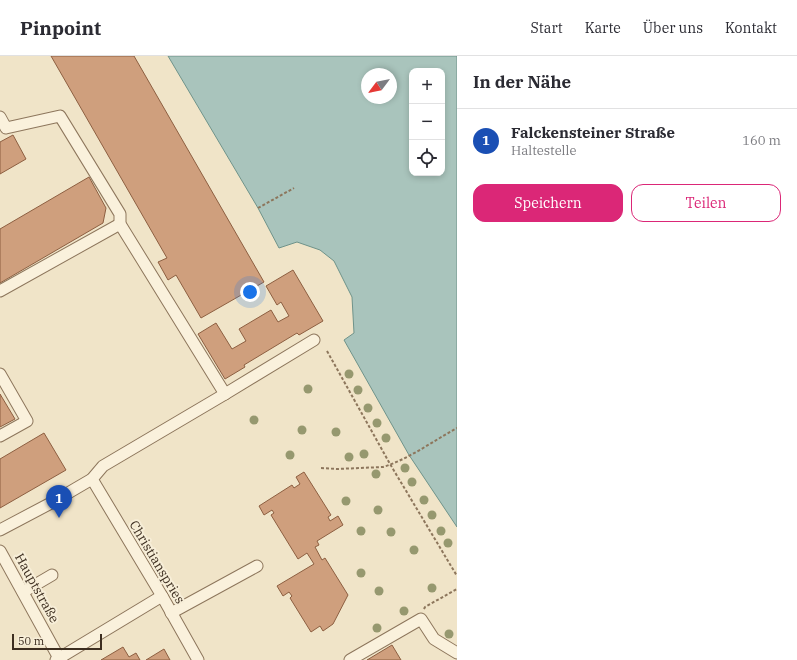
<!DOCTYPE html>
<html lang="de">
<head>
<meta charset="utf-8">
<style>
  body { margin:0; font-family:"IBM Plex Serif",serif; background:#f2f2f3; color:#2b2b33 }
  .controls { position:absolute; right:12px; top:12px; display:grid; overflow:hidden; border-radius:8px; box-shadow:0 2px 6px #0003 }
  .controls button { width:36px; height:36px; display:grid; place-items:center; padding:0; border:0; border-bottom:1px solid #e1e1e2; background:#fff; color:#2b2b33; font:20px sans-serif }
  .compass { position:absolute; left:361px; top:12px; width:36px; height:36px; border-radius:50%; background:#fff; box-shadow:0 2px 6px #0003; rotate:238deg }
  .scale { position:absolute; left:12px; bottom:10px; width:90px; box-sizing:border-box; padding-left:4px; border:2px solid #3d2e20; border-top:0; font-size:11px; line-height:14px; white-space:nowrap; color:#3d2e20; -webkit-text-stroke:3px #f7eed8; paint-order:stroke }
  .you { position:absolute; left:250px; top:236px; width:14px; height:14px; margin:-10px; border:3px solid #fff; border-radius:50%; background:#1a73e8; box-shadow:0 0 0 6px #1a73e833 }
  .badge { display:grid; place-items:center; width:26px; height:26px; border-radius:50%; background:#db2777; color:#fff; font-size:13px; font-weight:700 }
  .pin { position:absolute; translate:-50% -33px; filter:drop-shadow(0 1px 2px #0008) }
  .pin::after { content:''; position:absolute; top:21px; width:14px; height:12px; background:inherit; clip-path:polygon(0 0,100% 0,50% 100%) }
  .list { margin:0; padding:0; list-style:none }
  h2 { display:flex; justify-content:space-between; align-items:center; height:52px; margin:0; padding:0 16px; font-size:17px }
  h2 small { font-size:13px; font-weight:400; color:#7c7c81 }
  .list li { display:grid; grid-template-columns:26px 1fr auto; gap:12px; align-items:center; box-sizing:border-box; height:64px; padding:0 16px; border-top:1px solid #e1e1e2 }
  .list b { display:block; font-size:15px; white-space:nowrap }
  .list p { margin:0; font-size:13px; white-space:nowrap; color:#7c7c81 }
  .list em { font-size:13px; font-style:normal; color:#7c7c81 }
  .actions { display:flex; gap:8px; padding:12px 16px }
  .actions a { flex:1; padding:9px 0; border:1px solid #db2777; border-radius:12px; text-align:center; font-size:14px; color:#db2777 }
  .actions .main { background:#db2777; color:#fff }
  .icon { flex:none; width:22px; height:22px; fill:none; stroke:currentColor; stroke-width:2; stroke-linecap:round; stroke-linejoin:round }
  .map { position:relative; flex:none; width:457px; height:604px; overflow:hidden }
  header { display:flex; align-items:center; gap:24px; box-sizing:border-box; height:56px; padding:0 20px; background:#fff; border-bottom:1px solid #e1e1e2 }
  header strong { font-size:19px }
  nav { display:flex; gap:22px; margin-inline-start:auto; font-size:14px }
  main { display:flex }
  aside { flex:1; background:#fff }
  .map>svg:first-child { display:block }
  .water { fill:#a9c4bc; stroke:#6f938a; fill-rule:evenodd }
  .building { fill:#cf9f7d; stroke:#8d5f41 }
  .lines { fill:none; stroke-linecap:round; stroke-linejoin:round }
  .minor-casing { stroke:#8d765c; stroke-width:13 }
  .path { stroke:#8d765c; stroke-width:2; stroke-dasharray:3 2; stroke-linecap:butt }
  .minor { stroke:#faf1dc; stroke-width:11 }
  .tree { fill:#96986f }
  .labels { text-anchor:middle; dominant-baseline:central; stroke-width:4; stroke-linejoin:round; paint-order:stroke }
  .street-label { font-size:13px; fill:#3d2e20; stroke:#f7eed8 }
</style>
</head>
<body>
<header>
<strong>Pinpoint</strong>
<nav><a>Start</a><a>Karte</a><a>Über uns</a><a>Kontakt</a></nav>
</header>
<main>
<div class="map">
<svg width="457" height="604" viewBox="0 0 457 604">
  <rect width="100%" height="100%" fill="#f0e4c8"/>
  <!-- water -->
  <path class="water" d="M168,0H457V471L409,399L344,284L354,277L352,241L334,205L320,194L297,186L279,192L258,152ZM412,15H442V117H412ZM367,18H391V42H367Z"/>
  <!-- building -->
  <g class="building">
    <polygon points="51,0 134,0 264,226 201,262 176,219 168,224 158,206 167,202"/>
    <polygon points="13,79 26,103 0,118 0,86"/>
    <polygon points="89,121 106,152 103,167 0,227 0,173"/>
    <polygon points="293,214 323,265 299,279 297,277 244,309 245,311 225,323 198,278 216,267 232,293 246,285 239,273 271,254 278,266 289,260 281,246 277,249 266,230"/>
    <polygon points="0,338 15,363 0,371"/>
    <polygon points="44,377 66,414 0,452 0,403"/>
    <polygon points="304,416 331,459 328,461 330,465 338,460 343,469 317,485 319,489 315,491 322,504 325,502 348,539 333,568 323,575 320,570 311,576 290,542 292,540 289,536 283,540 277,530 314,508 307,497 298,503 271,459 274,457 272,454 264,459 259,450 292,429 294,432 300,428 296,421"/>
    <polygon points="392,589 401,604 367,604"/>
    <polygon points="123,591 129,601 136,597 140,604 101,604"/>
    <polygon points="164,593 170,604 146,604"/>
  </g>
  <g class="lines">
    <defs>
      <g id="minor">
        <polyline points="0,61 6,72 60,60 120,158 120,168 225,338"/>
        <polyline points="0,235 120,168"/>
        <polyline points="0,318 27,365 0,380"/>
        <polyline points="92,423 162,540 198,604"/>
        <polyline points="0,474 51,447 92,423 103,410 225,338 314,284"/>
        <polyline points="0,495 60,604"/>
        <polyline points="23,536 52,519"/>
        <polyline points="171,557 257,510"/>
        <polyline points="56,604 162,540"/>
        <polyline points="350,604 421,563 434,583 457,597"/>
      </g>
    </defs>
    <!-- minor casing -->
    <use href="#minor" class="minor-casing"/>
    <!-- path -->
    <g class="path">
      <polyline points="258,152 294,132"/>
      <polyline points="327,295 390,408 457,520"/>
      <path d="M321,412L337,413L383,411C409,403 433,385 457,372"/>
      <polyline points="424,553 425,551 457,533"/>
    </g>
    <!-- minor -->
    <use href="#minor" class="minor"/>
  </g>
  <!-- trees -->
  <g class="tree">
    <circle cx="349" cy="318" r="4.5"/>
    <circle cx="308" cy="333" r="4.5"/>
    <circle cx="358" cy="334" r="4.5"/>
    <circle cx="368" cy="352" r="4.5"/>
    <circle cx="254" cy="364" r="4.5"/>
    <circle cx="377" cy="367" r="4.5"/>
    <circle cx="302" cy="374" r="4.5"/>
    <circle cx="336" cy="376" r="4.5"/>
    <circle cx="386" cy="382" r="4.5"/>
    <circle cx="364" cy="398" r="4.5"/>
    <circle cx="290" cy="399" r="4.5"/>
    <circle cx="349" cy="401" r="4.5"/>
    <circle cx="405" cy="412" r="4.5"/>
    <circle cx="376" cy="418" r="4.5"/>
    <circle cx="412" cy="426" r="4.5"/>
    <circle cx="424" cy="444" r="4.5"/>
    <circle cx="346" cy="445" r="4.5"/>
    <circle cx="378" cy="454" r="4.5"/>
    <circle cx="432" cy="459" r="4.5"/>
    <circle cx="361" cy="475" r="4.5"/>
    <circle cx="441" cy="475" r="4.5"/>
    <circle cx="391" cy="476" r="4.5"/>
    <circle cx="448" cy="487" r="4.5"/>
    <circle cx="414" cy="494" r="4.5"/>
    <circle cx="361" cy="517" r="4.5"/>
    <circle cx="432" cy="532" r="4.5"/>
    <circle cx="379" cy="535" r="4.5"/>
    <circle cx="404" cy="555" r="4.5"/>
    <circle cx="377" cy="572" r="4.5"/>
    <circle cx="449" cy="578" r="4.5"/>
  </g>
  <g class="labels">
    <!-- street labels -->
    <g class="street-label">
      <text transform="translate(157 506) rotate(59)">Christianspries</text>
      <text transform="translate(37 532) rotate(61)">Hauptstraße</text>
    </g>
  </g>
</svg>
<div class="controls">
<button>+</button>
<button>−</button>
<button><svg class="icon" aria-label="locate" viewBox="0 0 24 24"><circle cx="12" cy="12" r="6"/><path d="M12 2v4M12 18v4M2 12h4M18 12h4"/></svg></button>
</div>
<svg class="compass" viewBox="-18 -18 36 36"><path d="M0-13l5 13h-10z" fill="#e53935"/><path d="M0 13l5-13h-10z" fill="#7c7c81"/></svg>
<div class="scale">50 m</div>
<div class="you"></div>
<div class="pin badge" style="left:59px;top:462px;background:#1a4fb4">1</div>
</div>
<aside>
<h2>In der Nähe<small></small></h2>
<ul class="list">
<li><span class="badge" style="background:#1a4fb4">1</span><div><b>Falckensteiner Straße</b><p>Haltestelle</p></div><em>160 m</em></li>
</ul>
<div class="actions"><a class="main">Speichern</a><a>Teilen</a></div>
</aside>
</main>
</body>
</html>
